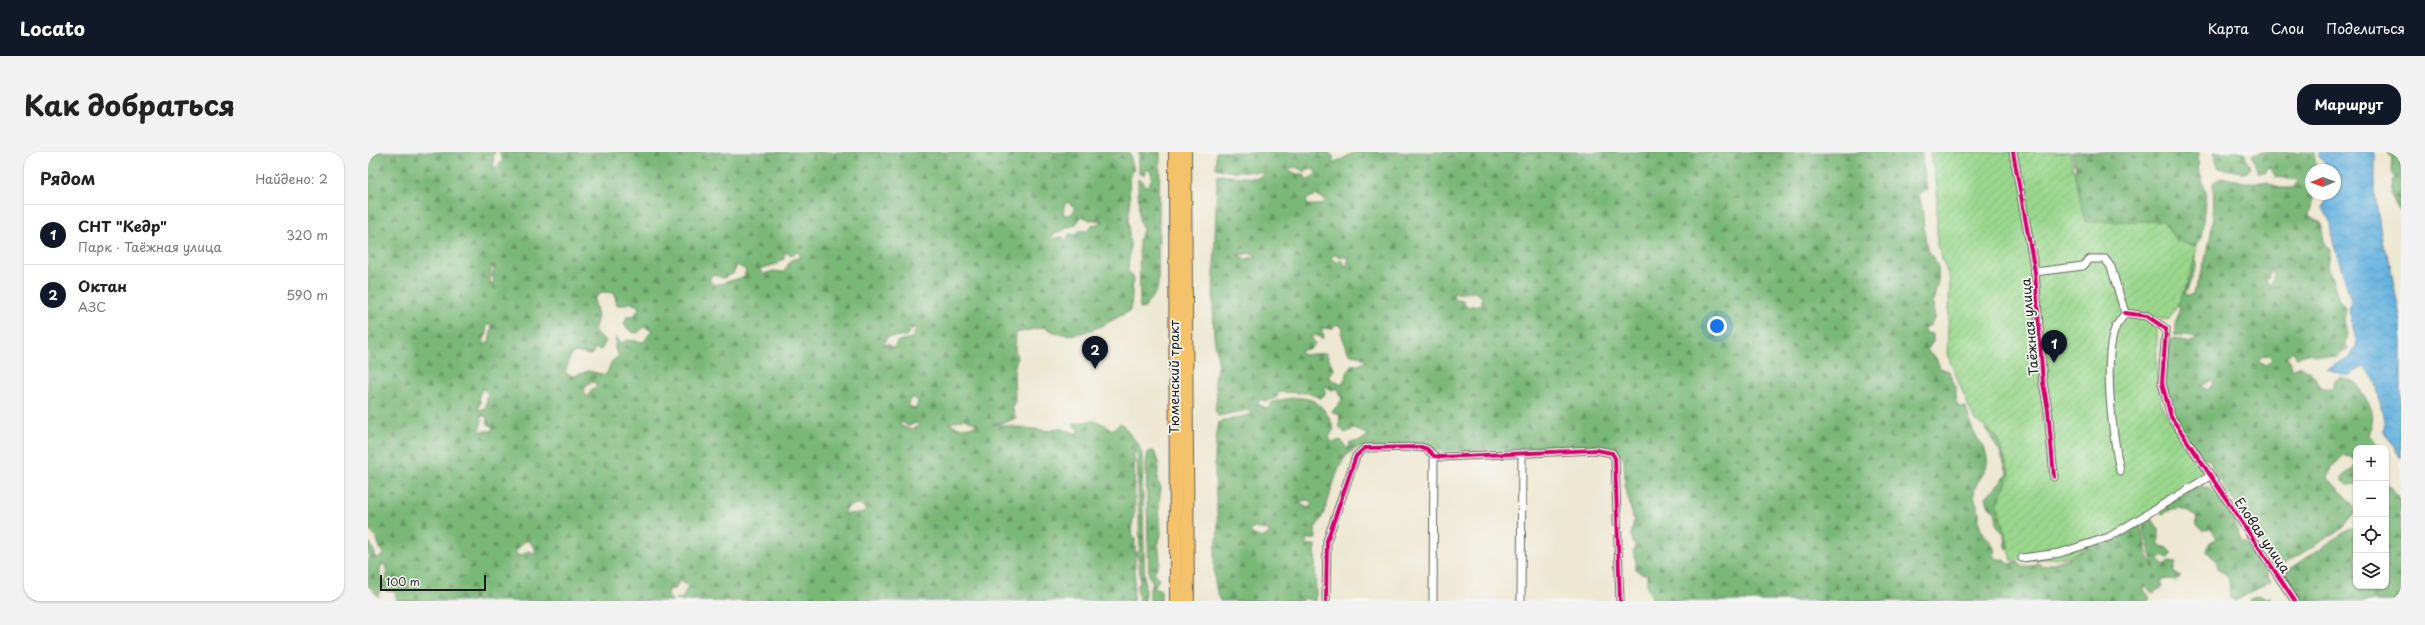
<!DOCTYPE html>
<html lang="ru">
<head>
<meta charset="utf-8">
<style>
  body { margin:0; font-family:"Playpen Sans",sans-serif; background:#f2f2f2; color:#222 }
  .controls { position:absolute; right:12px; bottom:12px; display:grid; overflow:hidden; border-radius:8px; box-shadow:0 1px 3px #0004 }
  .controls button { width:36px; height:36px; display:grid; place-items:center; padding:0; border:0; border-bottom:1px solid #e0e0e0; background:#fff; color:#222; font:20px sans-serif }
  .compass { position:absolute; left:1937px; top:12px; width:36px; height:36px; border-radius:50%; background:#fff; box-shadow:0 1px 3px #0004; rotate:269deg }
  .scale { position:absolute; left:12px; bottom:10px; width:106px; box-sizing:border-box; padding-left:4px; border:2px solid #1c1c1c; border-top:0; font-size:11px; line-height:14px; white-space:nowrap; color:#1c1c1c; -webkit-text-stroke:3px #f6f6f2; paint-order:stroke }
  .you { position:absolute; left:1349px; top:174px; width:14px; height:14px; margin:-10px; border:3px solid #fff; border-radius:50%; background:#1a73e8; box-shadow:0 0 0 6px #1a73e833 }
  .badge { display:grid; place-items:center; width:26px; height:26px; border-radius:50%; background:#111827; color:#fff; font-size:13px; font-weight:700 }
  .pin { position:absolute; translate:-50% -33px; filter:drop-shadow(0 1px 2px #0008) }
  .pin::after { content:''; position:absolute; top:21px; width:14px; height:12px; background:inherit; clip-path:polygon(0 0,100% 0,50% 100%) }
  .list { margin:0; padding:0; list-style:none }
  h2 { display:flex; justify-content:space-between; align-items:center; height:52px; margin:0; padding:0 16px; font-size:17px }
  h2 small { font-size:13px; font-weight:400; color:#767676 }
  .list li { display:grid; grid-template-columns:26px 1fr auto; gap:12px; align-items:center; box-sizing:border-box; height:60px; padding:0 16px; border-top:1px solid #e0e0e0 }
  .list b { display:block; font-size:15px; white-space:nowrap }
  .list p { margin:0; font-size:13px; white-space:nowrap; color:#767676 }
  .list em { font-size:13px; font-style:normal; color:#767676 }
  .icon { flex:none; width:22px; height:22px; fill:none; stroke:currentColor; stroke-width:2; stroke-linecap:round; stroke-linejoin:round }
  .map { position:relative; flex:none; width:2033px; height:449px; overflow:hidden; border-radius:16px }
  header { display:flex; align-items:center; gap:24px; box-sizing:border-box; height:56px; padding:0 20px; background:#111827; color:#fff }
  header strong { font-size:19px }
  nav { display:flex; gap:22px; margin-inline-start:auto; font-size:14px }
  .intro { display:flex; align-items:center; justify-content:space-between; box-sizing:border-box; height:96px; padding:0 24px }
  h1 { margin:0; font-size:28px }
  .button { padding:10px 18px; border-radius:16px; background:#111827; color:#fff; font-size:14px; font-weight:700 }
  main { display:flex; gap:24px; padding:0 24px }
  aside { flex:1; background:#fff; border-radius:16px; box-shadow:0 1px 3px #0004 }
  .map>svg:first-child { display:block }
  .forest { fill:url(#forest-firs); stroke:#4b6a4a; fill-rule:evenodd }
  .garden { fill:url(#garden-furrows); stroke:#5a7a54 }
  .water { fill:url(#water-waves); stroke:#40677e }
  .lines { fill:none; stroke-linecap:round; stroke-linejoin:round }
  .street-casing { stroke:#66635c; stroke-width:9 }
  .primary-casing { stroke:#66635c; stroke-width:14 }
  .street { stroke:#fff; stroke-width:7 }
  .primary { stroke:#f3c26a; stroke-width:12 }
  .cycleway-casing { stroke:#f6f6f2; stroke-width:6 }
  .cycleway { stroke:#d6006c; stroke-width:4 }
  .labels { text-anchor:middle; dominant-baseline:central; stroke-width:3.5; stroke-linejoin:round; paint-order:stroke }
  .street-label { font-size:13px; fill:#1c1c1c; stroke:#f6f6f2 }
</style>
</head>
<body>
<header>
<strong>Locato</strong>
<nav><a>Карта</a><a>Слои</a><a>Поделиться</a></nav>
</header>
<div class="intro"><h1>Как добраться</h1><a class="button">Маршрут</a></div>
<main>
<aside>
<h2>Рядом<small>Найдено: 2</small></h2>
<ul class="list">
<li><span class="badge">1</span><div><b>СНТ &quot;Кедр&quot;</b><p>Парк · Таёжная улица</p></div><em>320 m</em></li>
<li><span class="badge">2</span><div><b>Октан</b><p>АЗС</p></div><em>590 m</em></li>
</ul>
</aside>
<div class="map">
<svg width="2033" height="449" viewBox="0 0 2033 449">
  <defs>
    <pattern id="forest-firs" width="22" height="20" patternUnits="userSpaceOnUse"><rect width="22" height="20" fill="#7ab878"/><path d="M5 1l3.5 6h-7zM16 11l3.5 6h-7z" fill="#639562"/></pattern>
    <pattern id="garden-furrows" width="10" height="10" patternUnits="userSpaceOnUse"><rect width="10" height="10" fill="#99d78c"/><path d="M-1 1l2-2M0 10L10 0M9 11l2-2" fill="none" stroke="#83b878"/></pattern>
    <pattern id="water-waves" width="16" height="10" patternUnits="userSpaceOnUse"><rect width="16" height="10" fill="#65b2df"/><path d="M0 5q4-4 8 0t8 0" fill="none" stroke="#5798bf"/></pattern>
  </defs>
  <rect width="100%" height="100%" fill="#f6f6f2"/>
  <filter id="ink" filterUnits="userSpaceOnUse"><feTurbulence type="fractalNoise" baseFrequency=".025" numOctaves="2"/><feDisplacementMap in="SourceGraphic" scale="8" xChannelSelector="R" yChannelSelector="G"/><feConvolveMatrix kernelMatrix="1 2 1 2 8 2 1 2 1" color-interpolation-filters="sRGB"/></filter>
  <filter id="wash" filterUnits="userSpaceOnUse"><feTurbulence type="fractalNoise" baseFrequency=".012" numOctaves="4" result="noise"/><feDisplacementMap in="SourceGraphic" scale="16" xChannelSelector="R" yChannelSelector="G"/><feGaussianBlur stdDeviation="0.9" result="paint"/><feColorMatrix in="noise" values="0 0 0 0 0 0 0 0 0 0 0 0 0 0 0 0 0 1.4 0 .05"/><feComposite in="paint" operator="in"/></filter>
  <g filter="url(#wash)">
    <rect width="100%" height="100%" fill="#eee8d2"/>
    <!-- forest -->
    <g class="forest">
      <path d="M0,0H128L125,2L126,19L135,8L131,0H761L766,18L761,25L762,56L760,65L762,95L760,119L766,126C763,137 765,147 762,159C733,173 707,194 676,175L648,181L647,198L649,206L646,217L647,249L644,255L648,266L639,270L625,272L682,279L691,276L707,281L711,279L705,272C723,268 729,266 744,278L753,271L770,292L774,303L777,449H771L769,435L772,429L771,409L768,401L772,398L769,301L766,299L767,358L763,378L767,388V422L765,449H312L308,447L315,446L320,433L311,429L307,437L300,438L299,444L305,449H107L106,439L105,449H29L27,440L18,439L13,435L10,445L3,435L0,436V390L2,391L9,407L15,403L8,385L0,377ZM700,50L707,56L704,62L695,63L696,54ZM714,64L722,68L736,69L724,74L720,79H711L708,83L701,82L699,89L694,85L685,87L683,84L708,72ZM416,100L423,103L429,100L434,104L423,108L416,120L405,119L396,122L391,117L409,112L416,107ZM123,113L126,118L124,123L126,129L122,134ZM369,113L378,118L376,125L347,133L341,129L344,122L355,126L365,122ZM233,140L246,141L249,153H257L261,150L272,155L266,164H259L256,173L263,180L270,181L276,175L284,178L276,190L260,188L253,191L248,185L247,197L251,204L244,209L238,223L220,219L206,224L197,221L202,205L207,200L223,203L227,196L233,198L238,189L226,179L230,164L226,148ZM121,172L124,174L121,190L116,193V187L119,182L118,175ZM545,176H549L544,186L530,189L525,196L520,192L515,193L519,185L538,184ZM225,230L230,233L222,239L220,247L216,239L219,232ZM115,236L120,242L118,255L113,258L110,257L112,251L111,243ZM545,245L550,249L548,257L541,254V249ZM112,264H118L120,272L125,275L123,279H111L114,268ZM596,267L610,272C599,277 592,277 581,271ZM532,269L540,274L548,271L552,274L543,277L533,274ZM489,352L498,356L496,361L475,362L480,355ZM162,389L169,402L160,399L152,404L147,401L155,390ZM14,412L17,413L19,422L18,430L12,426V417Z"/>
      <path d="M771,0H792L790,134C788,144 780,147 777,156L772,157L771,87L775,78L771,67L770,27L775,29V33L780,34L784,26L783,19L779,17L777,22H771Z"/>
      <path d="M848,0H961L965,4V12L987,0H1553L1559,38L1551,43C1556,60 1555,78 1559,95C1560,102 1569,107 1570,116C1573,133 1561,148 1567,165L1563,173L1555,176L1558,181L1565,182V190L1559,198L1568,206L1572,216L1581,219L1584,229L1588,234V250L1591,255H1598C1600,263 1602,271 1605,279C1610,288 1618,294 1619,306C1621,319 1611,325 1607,336C1604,345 1609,351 1611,360C1612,363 1610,365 1611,368C1611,385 1631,389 1626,406L1637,408L1641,412L1650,410L1653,414H1664L1669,410L1675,414L1701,406L1706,397L1742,390L1746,384C1754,383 1763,375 1772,371L1779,401L1786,416C1786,404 1770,376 1777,366L1784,367L1791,377V393L1799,396L1804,401L1801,406L1794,404L1791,409L1796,413L1801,410L1808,411L1805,420L1813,425L1808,429L1801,427L1793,428L1795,435L1784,441L1778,434L1776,438L1781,444V449H1284V445L1279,436V422L1272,421L1267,417L1268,407L1265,400L1267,395L1263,383L1266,369L1257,333L1256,307C1247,296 1235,296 1222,295L1074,299L997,295C993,296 988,296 985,298C964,311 963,359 947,376L948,387H937L940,393H947L948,449L934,446V449H852C846,434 845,417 847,401C847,394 850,387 850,380C849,343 843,307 851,270L885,262L879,258L850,264L847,258L849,242L847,230L850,208L846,184L845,151L849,23L889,26L898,20L859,19L848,16ZM928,15L936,19L946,17L948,22L941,28L938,27L936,22H926L919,17ZM949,43L958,48L953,53H940L938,47ZM883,101L889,104L878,107L870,103ZM966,103L981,106L978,115L973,107L968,110L963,106ZM1107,140L1114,145V152L1098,155L1095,148L1085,146V142ZM969,172L975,176L973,181L981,202L990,203L998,209L991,213H983L974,233L960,225L966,218L958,201L935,203L932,199L943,196L947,192L943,184L948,183L954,187L956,184L953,176L964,177ZM957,234L964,238L970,236L974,248L964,260L972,263L971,274L977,281L986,277L1001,283L992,289L982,290L980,298L973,288L966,290L960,287L966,277C953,243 937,242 904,250L901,257L889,252L892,248L900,249L909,245L910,240L939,241L953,246L957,242ZM939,348L946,351L940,356L929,350ZM884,376L901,378V382L893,386L882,381Z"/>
      <polygon points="1704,0 1831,0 1830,16 1838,39 1833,89 1826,93 1719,87 1710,57 1711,41 1704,26 1708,16"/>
      <polygon points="1845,0 1877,0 1878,8 1883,16 1878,21 1851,16"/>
      <path d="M1893,0H1946L1948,18H1943V42H1946L1941,64L1953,71L1956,89L1962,98L1960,114L1971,148L1977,156L1975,169L1979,181L1977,190L1980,198L1973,200L1969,206L1938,201L1929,206L1925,199L1918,205L1923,212L1924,218L1933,214C1943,219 1948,226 1953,236H1965V230L1973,225L1988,230C1998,251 2012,257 2000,282L2010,292L2009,296H1988V306L1976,304L1963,315L1960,326L1984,352L1988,361L1975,376L1918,411L1907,412L1844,316L1842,308L1834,306L1807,267L1796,232L1800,189L1808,186L1820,191L1830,187L1818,183H1806L1812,154L1794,149L1819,105L1827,104L1829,113L1817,143H1824C1840,108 1848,70 1845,31L1853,25L1877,30H1899L1912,36H1925L1931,28L1908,25L1901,14L1897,21H1890L1884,3ZM1903,115L1906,123L1902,136L1898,128L1901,125ZM1900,203L1904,207L1898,213L1890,210L1894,204ZM1844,228L1846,231L1840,238L1833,234Z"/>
      <path d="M2020,0H2033V60C2022,48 2021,41 2027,26L2023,19L2024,8Z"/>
      <polygon points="1626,265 1644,314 1643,399 1638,396 1637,383 1630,375 1627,359 1620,353 1618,345 1640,322 1632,301 1616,273"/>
      <polygon points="786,299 791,313 789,328 793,335 791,350 793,383 790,388 792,410 786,421 791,427 786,435 793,438 793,449 782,449 782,437 785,431 781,424 778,310 780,300"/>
      <polygon points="1988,312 1988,332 1980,333 1973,327"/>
      <path d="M2018,319V331C2028,339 2033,347 2033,360L2030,363L2033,365V449H1931L1918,424L1919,419L1983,376L1988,377V434H2018Z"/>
      <path d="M1833,334C1835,335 1840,335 1842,336C1852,343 1871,377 1873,389L1879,392L1903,429L1867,449L1862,446C1860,430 1865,425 1849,416V409L1839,400L1841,391L1849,386L1843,376L1836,379L1829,373L1828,364C1813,355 1811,353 1795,362L1792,360L1807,348Z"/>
      <polygon points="1893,443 1897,446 1903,445 1905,449 1881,449 1886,444"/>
    </g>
    <!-- garden -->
    <path class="garden" d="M1562,0H1702L1717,70L1795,69L1808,89L1829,94C1824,121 1816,146 1800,168L1787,164L1786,175L1789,180C1789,205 1787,235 1796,259L1841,327L1738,390L1698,405L1644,409L1630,351L1642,322L1629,285L1606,267L1579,202L1582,128L1569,93V35Z"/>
    <!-- water -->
    <path class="water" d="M1951,0H2007V43L2015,93L2021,107L2033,171V306C2025,297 2024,288 2016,279C2017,270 2015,264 2013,255C2009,238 2010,226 1995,215L1980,224L1959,217L1983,204L1989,192L1981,159L1983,148L1965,90L1963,71L1955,56L1959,47L1958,42H1967V18H1957V10L1951,5Z"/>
  </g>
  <g filter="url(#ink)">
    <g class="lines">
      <defs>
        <g id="street">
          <polyline points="1645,0 1667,120 1675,231 1680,258 1686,325"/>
          <polyline points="1667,120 1715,114 1722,107 1737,107 1743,115 1757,161"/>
          <polyline points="1757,161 1779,164 1798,177 1794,231 1803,265 1927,449"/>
          <path d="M1752,319C1745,285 1734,206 1748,174C1751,170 1754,166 1757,161"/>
          <polyline points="1654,406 1692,401 1741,385 1842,324"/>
          <polyline points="958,449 959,389 988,304 997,296 1053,295 1059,297 1066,304 1073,305 1228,298 1244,301 1247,306 1252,449"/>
          <polyline points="1065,449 1066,304"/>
          <polyline points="1153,449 1154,301"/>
        </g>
        <g id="primary">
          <polyline points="807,0 808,449"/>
          <polyline points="817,0 820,449"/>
        </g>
      </defs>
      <!-- street casing -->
      <use href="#street" class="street-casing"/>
      <!-- primary casing -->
      <use href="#primary" class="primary-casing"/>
      <!-- street -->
      <use href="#street" class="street"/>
      <!-- primary -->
      <use href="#primary" class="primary"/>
      <defs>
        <g id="cycleway">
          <polyline points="1645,0 1667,120 1675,231 1680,258 1686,325"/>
          <polyline points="1757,161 1779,164 1798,177 1794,231 1803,265 1927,449"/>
          <polyline points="958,449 959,389 988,304 997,296 1053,295 1059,297 1066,304 1073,305 1228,298 1244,301 1247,306 1252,449"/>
        </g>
      </defs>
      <!-- cycleway casing -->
      <use href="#cycleway" class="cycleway-casing"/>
      <!-- cycleway -->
      <use href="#cycleway" class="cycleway"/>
    </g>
  </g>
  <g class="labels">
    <!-- street labels -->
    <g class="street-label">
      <text transform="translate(1661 175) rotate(-95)">Таёжная улица</text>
      <text transform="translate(805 225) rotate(-90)">Тюменский тракт</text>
      <text transform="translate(1895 383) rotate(56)">Еловая улица</text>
    </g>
  </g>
</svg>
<div class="controls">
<button>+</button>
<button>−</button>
<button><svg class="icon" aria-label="locate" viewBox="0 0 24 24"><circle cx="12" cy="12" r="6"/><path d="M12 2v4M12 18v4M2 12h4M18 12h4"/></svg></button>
<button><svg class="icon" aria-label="layers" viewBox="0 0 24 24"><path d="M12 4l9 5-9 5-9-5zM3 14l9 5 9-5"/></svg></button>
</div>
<svg class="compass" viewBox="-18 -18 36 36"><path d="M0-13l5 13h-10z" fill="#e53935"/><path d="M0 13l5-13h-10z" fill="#767676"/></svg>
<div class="scale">100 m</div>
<div class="you"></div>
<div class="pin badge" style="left:1686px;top:211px">1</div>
<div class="pin badge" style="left:727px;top:217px">2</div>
</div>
</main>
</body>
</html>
